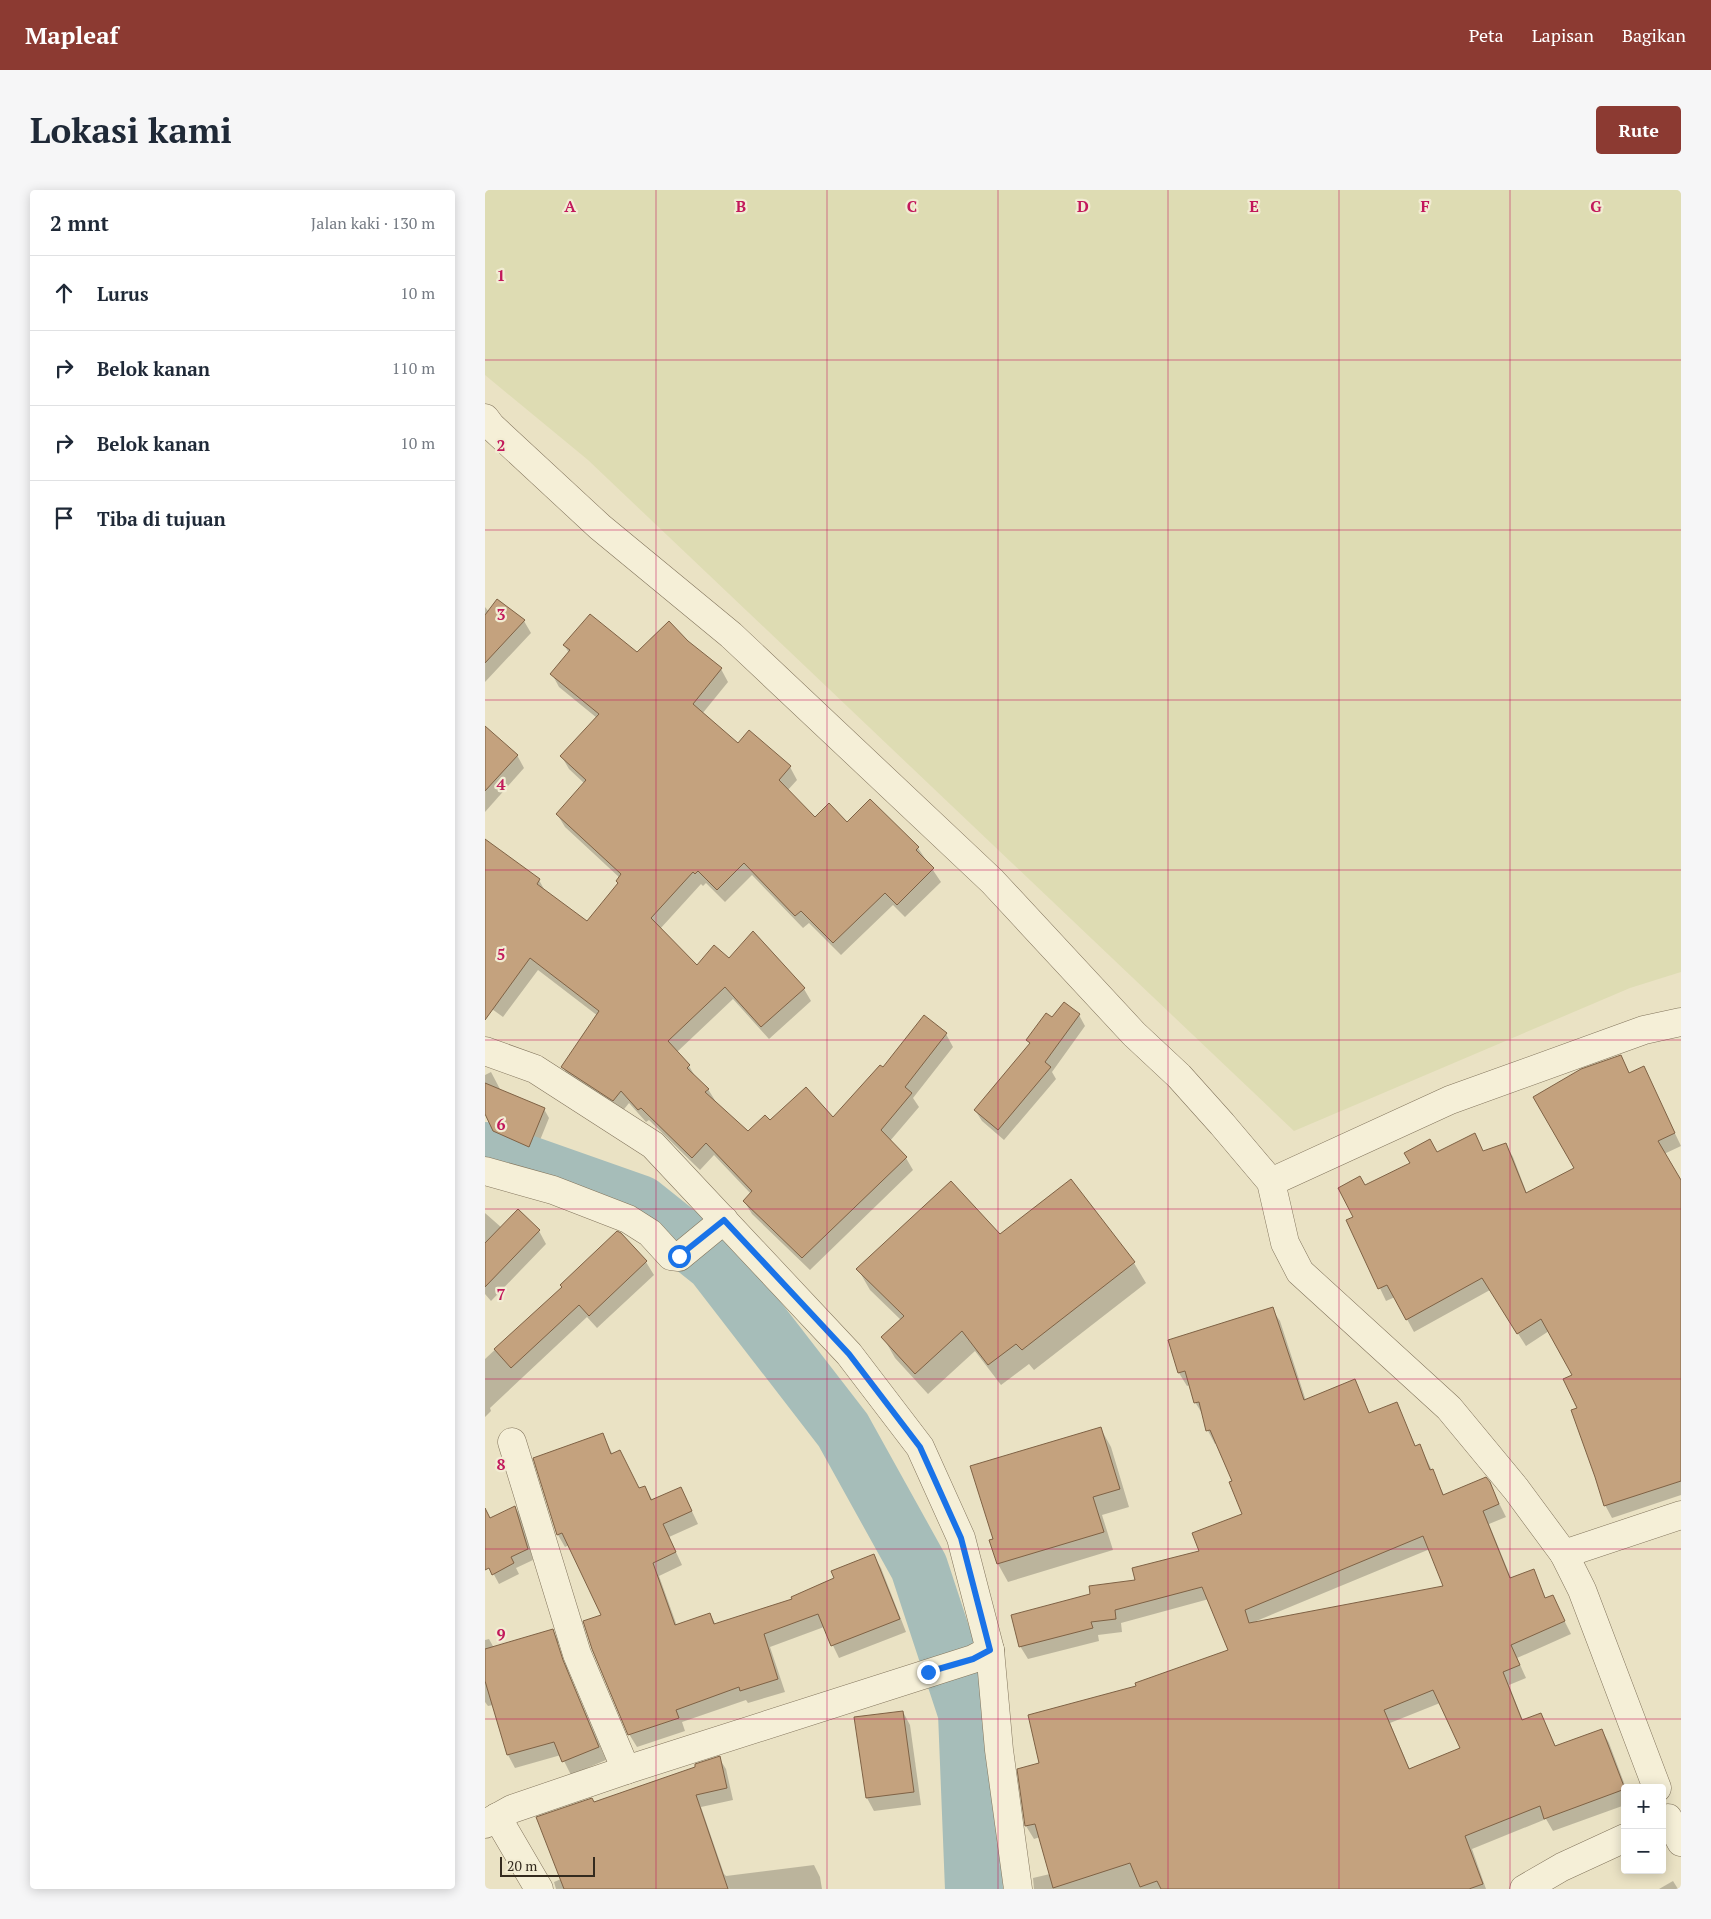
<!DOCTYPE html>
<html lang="id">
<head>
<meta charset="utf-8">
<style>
  body { margin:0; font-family:"PT Serif",serif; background:#f6f6f7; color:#1f2937 }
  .controls { position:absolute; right:15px; bottom:15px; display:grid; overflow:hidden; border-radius:5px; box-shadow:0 2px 12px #0003 }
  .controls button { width:45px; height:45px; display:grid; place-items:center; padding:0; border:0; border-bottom:1px solid #e0e1e3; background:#fff; color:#1f2937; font:25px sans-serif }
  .scale { position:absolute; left:15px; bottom:12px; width:95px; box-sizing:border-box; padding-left:5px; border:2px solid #342b1f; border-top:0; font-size:14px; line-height:18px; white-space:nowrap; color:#342b1f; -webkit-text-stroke:4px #f2ecd3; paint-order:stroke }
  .stop { position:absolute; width:15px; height:15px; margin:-11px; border:4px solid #1a73e8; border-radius:50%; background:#fff }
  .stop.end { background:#1a73e8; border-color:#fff; box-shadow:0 1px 5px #0008 }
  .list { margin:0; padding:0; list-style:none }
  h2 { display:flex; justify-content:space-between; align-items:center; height:65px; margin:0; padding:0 20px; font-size:21px }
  h2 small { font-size:16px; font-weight:400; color:#747a83 }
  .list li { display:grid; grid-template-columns:32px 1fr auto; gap:15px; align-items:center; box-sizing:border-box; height:75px; padding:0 20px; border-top:1px solid #e0e1e3 }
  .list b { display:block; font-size:19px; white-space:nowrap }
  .list em { font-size:16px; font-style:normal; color:#747a83 }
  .icon { flex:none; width:28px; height:28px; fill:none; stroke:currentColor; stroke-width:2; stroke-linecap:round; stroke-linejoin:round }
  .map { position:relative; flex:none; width:1196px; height:1699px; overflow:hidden; border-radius:5px }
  header { display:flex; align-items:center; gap:30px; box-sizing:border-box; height:70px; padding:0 25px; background:#8c3a32; color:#fff }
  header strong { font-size:24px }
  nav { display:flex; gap:28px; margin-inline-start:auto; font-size:18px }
  .intro { display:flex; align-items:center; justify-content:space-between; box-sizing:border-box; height:120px; padding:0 30px }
  h1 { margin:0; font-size:35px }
  .button { padding:12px 22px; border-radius:5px; background:#8c3a32; color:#fff; font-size:18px; font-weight:700 }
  main { display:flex; gap:30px; padding:0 30px }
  aside { flex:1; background:#fff; border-radius:5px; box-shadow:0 2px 12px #0003 }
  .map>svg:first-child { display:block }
  .farmland { fill:#dedcb3 }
  .shadow { fill:#0003; fill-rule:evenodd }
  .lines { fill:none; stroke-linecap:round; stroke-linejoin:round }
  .river { stroke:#a6bdb9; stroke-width:58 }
  .building { fill:#c4a27e; stroke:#7f6245; fill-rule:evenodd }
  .street-casing { stroke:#82745c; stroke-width:29 }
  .street { stroke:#f5efd7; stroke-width:28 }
  .route { stroke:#1a73e8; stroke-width:6 }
  .grid { fill:none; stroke:#c2185b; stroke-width:1; stroke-opacity:0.55 }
  .grid-label { font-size:16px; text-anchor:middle; font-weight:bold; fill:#c2185b; stroke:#f2ecd3; stroke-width:4.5; stroke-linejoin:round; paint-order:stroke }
</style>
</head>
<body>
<header>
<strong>Mapleaf</strong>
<nav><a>Peta</a><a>Lapisan</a><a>Bagikan</a></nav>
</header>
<div class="intro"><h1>Lokasi kami</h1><a class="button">Rute</a></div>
<main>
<aside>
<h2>2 mnt<small>Jalan kaki · 130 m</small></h2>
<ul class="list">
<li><svg class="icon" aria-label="ahead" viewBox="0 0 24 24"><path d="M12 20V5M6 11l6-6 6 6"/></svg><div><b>Lurus</b></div><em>10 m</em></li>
<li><svg class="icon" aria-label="right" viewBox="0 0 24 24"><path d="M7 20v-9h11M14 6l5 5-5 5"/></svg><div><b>Belok kanan</b></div><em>110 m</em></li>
<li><svg class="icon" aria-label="right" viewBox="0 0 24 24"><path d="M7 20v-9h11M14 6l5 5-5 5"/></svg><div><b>Belok kanan</b></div><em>10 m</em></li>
<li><svg class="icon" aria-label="arrive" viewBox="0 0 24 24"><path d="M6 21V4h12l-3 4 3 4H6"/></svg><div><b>Tiba di tujuan</b></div></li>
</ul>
</aside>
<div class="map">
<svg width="1196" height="1699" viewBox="0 0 1196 1699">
  <rect width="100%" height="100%" fill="#eae2c4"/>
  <!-- farmland -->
  <polygon class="farmland" points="0,0 1196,0 1196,782 1145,798 809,941 103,270 0,185"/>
  <!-- shadow -->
  <g class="shadow">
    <polygon points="0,417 4,422 39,431 46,443 0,492"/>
    <polygon points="203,452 236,479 243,492 217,524 253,555 305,577 312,590 302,601 330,628 361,634 385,611 433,658 456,692 420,727 408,715 356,765 324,733 318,738 267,685 240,712 221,693 218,696 216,694 175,739 212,777 244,770 319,799 326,811 284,849 248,809 192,862 204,876 211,888 223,899 231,912 263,943 285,932 348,929 398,879 461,844 468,857 428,908 434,917 405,951 421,968 428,980 325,1080 267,1024 259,1011 266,1004 229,965 215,980 164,930 161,932 144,913 136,923 85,890 78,877 113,826 53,780 18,827 0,814 0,651 54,690 60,701 102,732 134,694 135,688 80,637 72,624 100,594 84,579 77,567 112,528 74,497 67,484 84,463 79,455 152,464"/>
    <polygon points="0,545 32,565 39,578 0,622"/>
    <polygon points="594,825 600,836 567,882 571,889 519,950 497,931 490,920 545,855 543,850 567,829"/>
    <polygon points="1136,866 1145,884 1158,877 1196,956 1179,964 1196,992 1196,1305 1127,1328 1120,1315 1094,1218 1089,1185 1064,1141 1041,1156 1005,1100 929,1142 910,1107 901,1111 863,1031 870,1027 880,996 989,945 999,963 1021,955 1028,967 1042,1004 1090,979"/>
    <polygon points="6,882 16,901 59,919 64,928 49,965 15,951 9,941 0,921 0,885"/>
    <polygon points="0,1023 17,1038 54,1041 61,1054 6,1111 0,1104"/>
    <polygon points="135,1044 161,1072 169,1085 112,1138 102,1127 5,1218 6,1221 0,1227 0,1169"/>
    <polygon points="649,1073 661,1093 549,1180 544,1174 516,1195 490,1161 443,1204 410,1168 398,1147 416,1130 385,1100 373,1079"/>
    <path d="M787,1119L795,1131L821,1211L869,1191L885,1224L911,1214L931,1257L935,1256L959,1305L1004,1293L1021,1327L1004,1334L1026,1388L1048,1381L1061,1409L1067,1406L1086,1444L1032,1468L1041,1488L1024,1495L1038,1531L1056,1524L1071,1557L1117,1540L1124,1553L1141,1598L1140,1615L1068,1641L1061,1629L987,1659L1001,1699H549L548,1688L565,1684L555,1647L549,1649L541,1636L534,1580L556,1574L653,1497L745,1461L724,1409L636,1433L637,1442L613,1445L614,1451L543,1469L535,1456L606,1405L652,1391L715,1362L759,1325L749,1292L732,1253L730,1254L723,1241L718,1225L710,1212L705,1195L702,1196L694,1183L685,1151ZM945,1359L960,1397L769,1433V1432ZM955,1513L977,1559L925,1580L905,1533Z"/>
    <polygon points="616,1239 626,1257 644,1317 617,1325 628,1360 523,1392 513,1374 506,1351 509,1350"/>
    <polygon points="118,1245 128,1265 154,1299 160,1297 168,1311 196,1298 213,1334 184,1347 197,1375 174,1386 192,1436 225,1424 231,1435 309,1410 351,1389 388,1365 396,1378 421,1442 354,1468 339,1437 285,1457 300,1502 263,1513 261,1510 197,1532 200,1541 152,1557 144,1544 118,1426 84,1355 80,1357 73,1345 50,1268"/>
    <polygon points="30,1317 36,1327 48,1370 31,1378 34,1384 14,1394 0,1368 0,1325 5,1329"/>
    <path d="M68,1441L75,1454L84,1484L121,1570L86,1585L76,1565L30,1578L23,1565L8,1515L3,1516L0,1512V1450L4,1449L9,1458ZM71,1453H74L81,1476H78Z"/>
    <polygon points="418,1522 425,1535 436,1615 389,1621 382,1608 371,1528"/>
    <polygon points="234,1568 241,1579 248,1610 216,1617 239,1684 241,1686 329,1675 335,1687 337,1699 71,1699 69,1692 76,1689 109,1613 212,1578"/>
    <polygon points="1188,1691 1193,1699 1174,1699"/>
  </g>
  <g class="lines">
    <!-- river -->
    <polyline class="river" points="0,961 16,965 155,1014 229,1073 358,1240 434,1377 482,1523 489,1699"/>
  </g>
  <!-- building -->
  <g class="building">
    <polygon points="12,409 40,430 0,473 0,425"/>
    <polygon points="105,424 152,462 184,431 203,451 237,478 208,514 253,553 264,540 306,576 294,590 330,627 344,613 362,632 385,609 434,657 431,660 449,678 412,715 400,703 348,753 316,721 310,726 259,673 232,700 213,681 210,684 208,682 166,728 212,775 229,755 244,768 268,741 320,798 276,837 240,797 183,851 205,875 202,878 224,899 220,902 263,941 280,925 285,930 321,897 348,927 395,875 398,877 439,825 462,843 420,897 427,903 396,940 422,967 317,1068 258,1011 267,1001 221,953 207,968 156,918 153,920 136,901 128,911 76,877 114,821 45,768 0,830 0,649 55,689 52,694 102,731 133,693 131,691 136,684 71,624 101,590 75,566 114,524 65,484 85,460 78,455"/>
    <polygon points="0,536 33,565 0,601"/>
    <polygon points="579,812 595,824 560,872 566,877 513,940 489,920 545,853 541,850 561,823 567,827"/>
    <polygon points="1136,865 1144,883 1159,876 1190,943 1173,951 1196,990 1196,1291 1119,1316 1110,1287 1086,1220 1092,1218 1078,1189 1087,1185 1056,1129 1032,1144 997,1088 921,1130 902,1095 893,1099 861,1030 868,1027 853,998 875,986 880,995 925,973 919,963 945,949 952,962 990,943 998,961 1021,953 1041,1003 1089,978 1048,907 1096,879"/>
    <polygon points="0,893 60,918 44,957 8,941 0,924"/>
    <polygon points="586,989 650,1072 537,1160 531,1154 503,1175 477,1141 430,1184 396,1147 419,1126 371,1079 466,991 515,1044"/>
    <polygon points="33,1019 55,1040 0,1097 0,1053"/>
    <polygon points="132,1041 136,1043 162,1071 104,1126 94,1115 26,1178 9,1159 77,1097 75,1095"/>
    <path d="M788,1117L819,1210L870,1189L884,1223L912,1212L930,1256L935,1254L945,1280L948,1279L958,1305L1001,1287L1005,1292L1014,1314L998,1321L1025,1388L1049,1379L1060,1408L1068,1405L1080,1431L1026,1455L1035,1475L1018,1482L1037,1530L1056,1523L1070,1556L1117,1539L1140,1599L1059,1629L1055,1616L980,1646L998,1694L984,1699H676L672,1691L655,1697L645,1673L568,1698L550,1634L540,1636L532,1579L554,1573L543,1525L651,1496L650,1493L743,1460L717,1397L630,1420L631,1429L606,1432L608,1438L534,1457L526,1425L605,1404L604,1396L650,1390L647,1378L714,1361L707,1343L757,1324L744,1292L747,1291L725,1240L721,1241L714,1212L709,1213L700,1181L693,1183L683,1150ZM938,1346L958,1396L764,1433L760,1420ZM948,1500L975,1558L924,1579L899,1520Z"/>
    <polygon points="616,1237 635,1299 608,1307 619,1342 512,1374 504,1350 508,1349 485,1276"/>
    <polygon points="118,1243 126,1264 135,1260 154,1298 160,1296 166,1310 196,1297 207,1321 178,1334 191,1362 168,1373 190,1435 225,1423 229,1434 307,1409 306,1407 349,1388 346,1381 389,1364 415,1429 346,1456 333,1424 279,1444 293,1489 255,1501 254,1497 191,1520 194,1528 143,1545 107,1459 98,1431 116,1425 77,1343 72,1345 48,1268"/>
    <polygon points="30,1316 43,1359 26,1367 29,1373 7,1385 4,1378 0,1380 0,1318 5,1328"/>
    <polygon points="68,1439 78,1470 114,1557 77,1572 69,1552 22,1565 0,1491 0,1459"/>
    <polygon points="418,1521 429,1602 381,1608 369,1527"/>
    <polygon points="235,1566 242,1598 211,1605 243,1699 79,1699 51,1627 107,1608 109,1612 210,1577 210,1574"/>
  </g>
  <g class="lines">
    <defs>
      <g id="street">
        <polyline points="0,228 6,236 115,337 246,445 507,691 649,844 694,886 737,934 786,992 800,1053 815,1082 964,1218 1031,1299 1079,1364 1097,1400 1172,1598"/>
        <polyline points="0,861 50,879 168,955 364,1164 435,1257 476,1348 505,1460 514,1560 533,1699"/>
        <polyline points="0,981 68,1000 143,1029 165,1043 186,1066 194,1067 239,1030"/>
        <polyline points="786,992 965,910 1159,840 1196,832"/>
        <polyline points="27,1252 92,1464 141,1580"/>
        <polyline points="1079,1364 1196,1325"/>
        <polyline points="12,1627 54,1699"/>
        <polyline points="1183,1628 1196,1652"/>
        <polyline points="0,1634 27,1619 141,1580 488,1469 505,1460"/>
        <polyline points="1039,1699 1077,1677 1140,1648"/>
      </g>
    </defs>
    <!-- street casing -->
    <use href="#street" class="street-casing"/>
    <!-- street -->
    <use href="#street" class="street"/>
  </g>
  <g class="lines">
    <!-- route -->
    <polyline class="route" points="194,1066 239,1030 364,1164 435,1257 476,1348 505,1460 488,1469 443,1482"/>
  </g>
  <!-- grid -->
  <path class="grid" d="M171,0V1699M342,0V1699M513,0V1699M683,0V1699M854,0V1699M1025,0V1699M0,170H1196M0,340H1196M0,510H1196M0,680H1196M0,850H1196M0,1019H1196M0,1189H1196M0,1359H1196M0,1529H1196"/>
  <g class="grid-label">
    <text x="85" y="22">A</text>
    <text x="256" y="22">B</text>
    <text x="427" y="22">C</text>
    <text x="598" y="22">D</text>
    <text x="769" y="22">E</text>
    <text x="940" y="22">F</text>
    <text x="1111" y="22">G</text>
    <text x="16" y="91">1</text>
    <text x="16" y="261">2</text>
    <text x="16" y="430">3</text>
    <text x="16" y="600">4</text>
    <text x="16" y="770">5</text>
    <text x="16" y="940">6</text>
    <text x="16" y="1110">7</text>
    <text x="16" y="1280">8</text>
    <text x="16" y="1450">9</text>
  </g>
</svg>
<div class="controls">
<button>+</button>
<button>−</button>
</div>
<div class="scale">20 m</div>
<div class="stop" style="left:194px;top:1066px"></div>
<div class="stop end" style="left:443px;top:1482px"></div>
</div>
</main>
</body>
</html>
